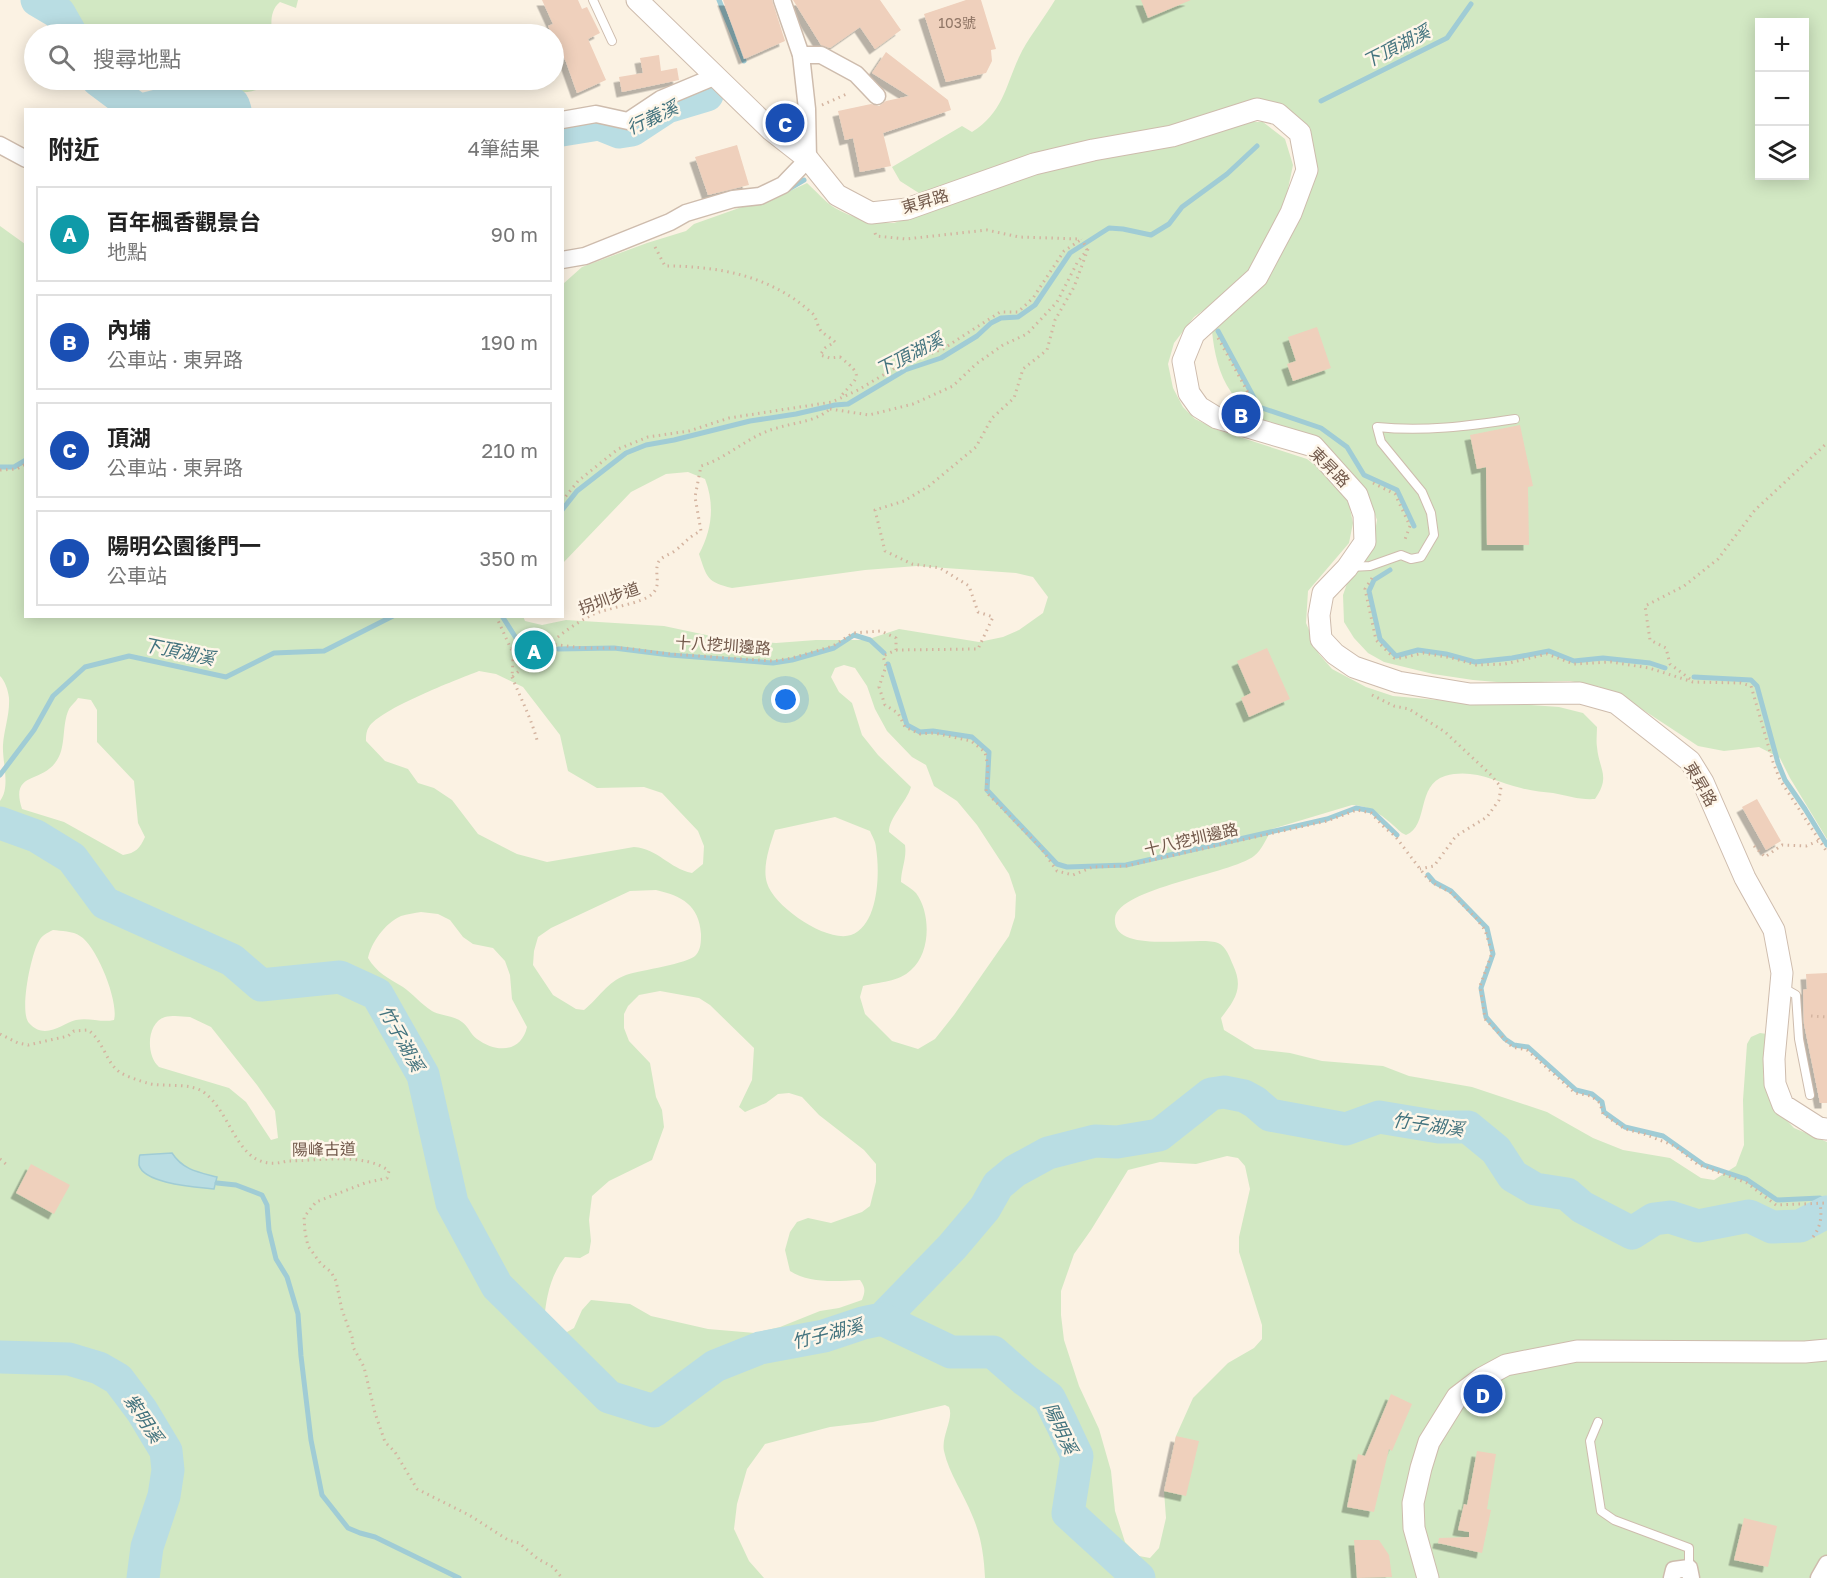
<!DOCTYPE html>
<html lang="zh-TW">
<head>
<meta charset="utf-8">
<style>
  body { margin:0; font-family:"Golos Text","Noto Sans TC",sans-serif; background:#f2f2f2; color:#222 }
  .controls { position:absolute; right:18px; top:18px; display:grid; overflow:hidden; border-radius:0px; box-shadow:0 3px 15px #0003 }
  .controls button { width:54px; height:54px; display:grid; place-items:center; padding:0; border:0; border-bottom:2px solid #e0e0e0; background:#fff; color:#222; font:30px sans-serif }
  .you { position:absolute; left:786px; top:700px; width:21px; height:21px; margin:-15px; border:4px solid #fff; border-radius:50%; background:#1a73e8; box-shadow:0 0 0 9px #1a73e833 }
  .badge { display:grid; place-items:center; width:39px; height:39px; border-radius:50%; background:#d93025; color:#fff; font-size:20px; font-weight:700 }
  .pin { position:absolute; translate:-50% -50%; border:3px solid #fff; box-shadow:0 2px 6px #0006 }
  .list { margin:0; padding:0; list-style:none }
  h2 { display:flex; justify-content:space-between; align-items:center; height:78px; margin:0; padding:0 24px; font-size:26px }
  h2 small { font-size:20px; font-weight:400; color:#767676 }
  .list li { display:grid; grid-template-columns:39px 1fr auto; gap:18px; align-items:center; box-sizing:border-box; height:96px; margin:0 12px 12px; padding:0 12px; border:2px solid #e0e0e0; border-radius:0px }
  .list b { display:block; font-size:22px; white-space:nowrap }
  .list p { margin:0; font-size:20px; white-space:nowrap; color:#767676 }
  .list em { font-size:20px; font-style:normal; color:#767676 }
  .icon { flex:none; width:33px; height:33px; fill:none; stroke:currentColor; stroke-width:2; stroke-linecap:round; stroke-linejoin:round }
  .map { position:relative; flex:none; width:1827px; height:1578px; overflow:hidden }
  .search { position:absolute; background:#fff; box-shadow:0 3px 15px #0003; left:24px; top:24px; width:540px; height:66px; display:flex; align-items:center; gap:15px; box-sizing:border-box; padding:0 21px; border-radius:33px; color:#767676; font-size:22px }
  .panel { position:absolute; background:#fff; box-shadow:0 3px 15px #0003; left:24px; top:108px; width:540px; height:510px; border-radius:0px }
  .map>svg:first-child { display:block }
  .green { fill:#d2e8c3; fill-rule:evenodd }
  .water { fill:#b9dde3; stroke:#a0ccd5; stroke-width:1.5 }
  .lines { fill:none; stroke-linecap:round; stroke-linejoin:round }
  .stream { stroke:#a0ccd5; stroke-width:5 }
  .river { stroke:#b9dde3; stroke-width:33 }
  .building { fill:#efd0bc; filter:url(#shadow) }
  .service-casing { stroke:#cebcad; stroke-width:10 }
  .minor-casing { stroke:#cebcad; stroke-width:19 }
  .tertiary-casing { stroke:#cebcad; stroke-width:23 }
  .path { stroke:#d4b4a0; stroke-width:3; stroke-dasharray:1.5 4.5; stroke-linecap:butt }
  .service { stroke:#fff; stroke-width:8 }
  .minor { stroke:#fff; stroke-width:16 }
  .tertiary { stroke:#fff; stroke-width:21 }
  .labels { text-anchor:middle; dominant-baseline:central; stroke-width:5; stroke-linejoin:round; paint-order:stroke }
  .number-label { font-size:14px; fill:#917767 }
  .street-label { font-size:16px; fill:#72594b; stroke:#fef6e9 }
  .water-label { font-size:18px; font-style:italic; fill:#43737e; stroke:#fef6e9 }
</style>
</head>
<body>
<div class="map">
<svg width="1827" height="1578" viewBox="0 0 1827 1578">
  <defs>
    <filter id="shadow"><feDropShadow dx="-5.5" dy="5.5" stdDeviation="0" flood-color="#0004"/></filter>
  </defs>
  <rect width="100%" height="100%" fill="#fbf2e3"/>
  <!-- green -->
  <g class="green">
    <path d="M65,0H298L296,8L280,2C270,10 271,23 272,34H81Z"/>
    <path d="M1055,0H1827V839L1790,778L1780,758L1759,747L1724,751L1698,746L1622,696L1600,687L1570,681L1508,683L1473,680L1433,674L1384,662L1368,653L1354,638L1344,622L1343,595L1350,575L1373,543L1377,520L1372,506C1338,479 1304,452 1270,425C1256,414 1242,408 1231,392C1219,375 1214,352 1212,331L1307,189L1288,112L922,195L900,181L892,167L962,126L972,132C1005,112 1006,82 1022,51C1032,33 1045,17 1055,0ZM1760,22H1804V176H1760Z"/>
    <path d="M124,80H272C253,100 225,90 201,90C192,91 182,93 173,92C157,90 140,83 124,80Z"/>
    <path d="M1248,122H1263L1285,139L1293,165L1281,222L1240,284L1194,317L1174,343L1168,364L1173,388L1183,407L1195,419L1218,430L1307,459L1338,483L1348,499L1353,523L1349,543L1308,591L1306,623L1319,654L1332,669L1366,687L1393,696L1471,703H1504L1559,707L1583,713L1597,727C1597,734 1596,741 1597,747C1599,770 1611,776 1595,799C1580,800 1568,796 1553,793C1543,792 1532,791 1521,788C1495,782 1474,768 1445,776C1416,785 1429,826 1406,835L1402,833C1386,819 1374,806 1352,805L1272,829C1267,837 1262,850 1254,856C1231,874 1119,888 1115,918C1111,956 1200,935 1218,943C1226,946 1230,958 1233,965C1244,988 1235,1000 1221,1018L1224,1030L1255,1049L1290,1053L1322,1061L1383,1066L1409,1076L1472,1087L1547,1112L1593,1138L1623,1150L1670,1158L1701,1178L1714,1180L1736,1166L1744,1145L1743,1100L1747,1044L1751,1037L1760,1033L1767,1034L1763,1076L1774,1107L1794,1128L1827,1142V1578H985C984,1556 981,1535 972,1515C964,1494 949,1474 944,1451C941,1436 954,1419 949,1407L945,1405L873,1422L830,1427L765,1444L747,1469L737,1504L734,1529L749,1561L764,1578H0V801C11,787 2,762 3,745C4,729 10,714 9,698C8,690 5,681 0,676V226L25,244L26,616H523L525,621L542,625L566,620L664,626L725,639L776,643L816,640H866L899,629L979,642L1003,637L1019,630L1043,613L1048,597L1033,577L1016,573L917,566L865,570L732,588C707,582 707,578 699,554C712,530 715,505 705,479L688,472L666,474L631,492L563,563V284L582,267L647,243L686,231L694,224L756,202L773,199L807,183C816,191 825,202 835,208C852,218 874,224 894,223L1060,166ZM844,665L855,668L867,686L875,709L887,731L912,757L926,765L934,786L957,801L977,825L1009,874L1016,895L1015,917L1009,936L954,1015L935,1039L918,1049L892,1041L865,1014L860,997L863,986C879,982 899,982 911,970C931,953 931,913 916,893C912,889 906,885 901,882C901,869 907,859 905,845L889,832C889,817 906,803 911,787L878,755L862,735L852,703L839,692L831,677L835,668ZM479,671L496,674L523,687L560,735L568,771L597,788L644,787L662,793L698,831L704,846L703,864L692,873C668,868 659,849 634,847L547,862L517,854L478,834L452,800L434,788L418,783L408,769L385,761L366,741C366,737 366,731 369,727C380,709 456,680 479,671ZM78,698L91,700L97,710V742L134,781L138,823L145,837C140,848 136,853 123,855L64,822L22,809C10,772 40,783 55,763C67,748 61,726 69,709C71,705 76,702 78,698ZM835,817L870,831C872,836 876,842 876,848C880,872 879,925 851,935C827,943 774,907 767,883C762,867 770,845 775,830ZM656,890C682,896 699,905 701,934C701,942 701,949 696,955C688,964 641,970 626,975C607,982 599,998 584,1010L576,1009L553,995L533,965L534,951L538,937L551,928L630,891ZM421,912L438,914L450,920L463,937L473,944L493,948L505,961L510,975L512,999L527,1027C521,1053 496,1053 477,1039C471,1035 468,1026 462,1022C453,1015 440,1016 432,1011C421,1004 413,994 403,987C388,978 377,973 368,958C371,943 385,923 401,916C407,914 415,913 421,912ZM53,930C61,931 73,931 80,936C97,946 119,1002 114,1020C101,1023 89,1017 76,1020C63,1023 45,1041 29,1023C19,1012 31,954 39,941C42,935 47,933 53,930ZM660,991L699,998L710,1005L754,1048L752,1080L739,1107L745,1112L766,1103L778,1094L789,1093L802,1097L819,1115L864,1150L876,1164V1182L870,1206L862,1212L831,1223L808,1218L797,1222L790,1232L785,1250L790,1271C810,1284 837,1281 860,1280C866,1288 865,1292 862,1300L839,1308L820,1311L780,1327L755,1333L708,1329L651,1316L630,1304L591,1300L582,1310L574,1328L567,1332L554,1329L544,1322C546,1298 550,1276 565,1257L580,1258L589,1253L591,1241L589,1220L592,1196L609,1181L652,1160L664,1127L662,1110L656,1097L650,1063L629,1041L624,1028V1014L628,1006L639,995ZM175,1016L190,1017L211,1027L257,1085L275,1111L278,1138L271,1140L246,1102L229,1088L159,1067C146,1056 146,1023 165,1017C168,1016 172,1016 175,1016ZM1227,1156L1238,1158L1245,1166L1250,1189L1239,1237V1252L1262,1325V1339L1254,1348L1228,1363L1193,1398L1176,1436L1164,1491L1166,1518L1159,1548L1150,1558L1139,1556L1125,1542L1115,1511L1111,1471L1099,1429L1079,1386L1064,1340L1061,1315V1291L1074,1254L1091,1230L1128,1170L1160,1162L1196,1164Z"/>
  </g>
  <!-- water -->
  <path class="water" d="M172,1153C183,1170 198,1172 217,1177L214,1189C197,1187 144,1184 139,1165C139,1163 139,1156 140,1155Z"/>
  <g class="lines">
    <!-- stream -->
    <g class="stream">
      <polyline points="719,0 744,61"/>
      <polyline points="1321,101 1447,38 1471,4"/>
      <polyline points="787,190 804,180"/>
      <polyline points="1218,331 1259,407 1321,428 1347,447 1364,475 1397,490 1414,526"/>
      <polyline points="0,467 14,467 26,460"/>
      <polyline points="562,510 577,491 626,453 646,445 674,440 750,421 796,414 835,405 848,404 905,370 941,358 977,336 991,323 1001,318 1018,317 1035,305 1070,253 1109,228 1123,229 1151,235 1169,224 1182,207 1227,174 1257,146"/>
      <polyline points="1390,570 1374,580 1369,591 1380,639 1396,656 1418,650 1446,654 1475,662 1512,658 1549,651 1574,661 1603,658 1650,663 1665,668"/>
      <polyline points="502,616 516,638 532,636 538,646"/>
      <polyline points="558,649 614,648 670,655 773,663 792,660 834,648 854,635 870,640 884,653"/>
      <polyline points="888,664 907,725 920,732 933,731 972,737 989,752 987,790 1057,864 1067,867 1126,865 1327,819 1356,808 1372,811 1397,835"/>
      <polyline points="1694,677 1751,680 1757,686 1778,763 1785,780 1805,809 1827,845"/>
      <polyline points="0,775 34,730 53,696 85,667 129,656 226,677 274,653 324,651 393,616"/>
      <polyline points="1428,875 1434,882 1451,891 1487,928 1493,954 1481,988 1486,1017 1505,1039 1514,1045 1528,1047 1576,1090 1592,1094 1602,1102 1604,1112 1625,1127 1663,1136 1704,1165 1746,1179 1777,1200 1820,1198 1827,1201"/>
      <polyline points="217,1183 236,1185 262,1195 267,1205 269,1230 276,1259 287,1277 298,1314 301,1356 311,1440 322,1495 348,1528 360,1533 375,1537 459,1578"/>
    </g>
    <!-- river -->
    <g class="river">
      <polyline points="37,0 59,13 71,34"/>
      <polyline points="98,80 138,110"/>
      <polyline points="141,110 169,103 233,104 235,110"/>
      <polyline points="562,130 599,124 619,132 632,130 667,107 707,95"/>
      <polyline points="0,823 36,836 72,858 105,903 232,960 261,985 340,977 377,994 423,1075 452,1203 497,1286 609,1397 654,1411 715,1366 760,1348 824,1336 863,1323 882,1319 952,1247 985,1208 998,1185 1015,1171 1048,1153 1095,1141 1117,1142 1159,1135 1211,1094 1224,1092 1244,1096 1255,1102 1270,1115 1346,1129 1379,1117 1439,1127 1468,1127 1496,1150 1513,1176 1535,1189 1567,1194 1582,1207 1632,1233 1654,1219 1670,1217 1698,1226 1749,1216 1772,1227 1800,1226 1827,1212"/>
      <polyline points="882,1319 951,1352 993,1352 1025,1380 1049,1398 1062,1424 1077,1456 1068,1513 1139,1578"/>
      <polyline points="0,1357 69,1359 99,1368 118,1379 142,1411 166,1451 168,1470 164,1496 147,1547 143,1578"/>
    </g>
  </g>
  <!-- building -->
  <g class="building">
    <polygon points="542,0 578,0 582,9 587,7 600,33 588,39 606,80 577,93 566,62 548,26 553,24"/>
    <polygon points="723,0 772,0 785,41 744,59"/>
    <polygon points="793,0 880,0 901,30 875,49 860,27 830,48 821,45"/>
    <polygon points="966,0 981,0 996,49 991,50 992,61 986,73 946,82 924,14"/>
    <polygon points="1141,0 1191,0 1148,18"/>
    <polygon points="886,52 948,100 951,110 883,133 891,166 860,172 853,138 845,140 838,111 871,104 879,106 886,101 909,96 872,73"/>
    <polygon points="659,55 661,71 677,68 679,80 622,92 619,77 643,73 640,58"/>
    <polygon points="737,145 749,185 708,195 695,157"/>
    <polygon points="1317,327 1331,368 1293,381 1287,364 1296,361 1288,337"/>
    <polygon points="1520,425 1533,486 1528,487 1529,545 1487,545 1486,467 1477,469 1470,435"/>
    <polygon points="1267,648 1290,699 1249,717 1241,698 1251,693 1237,661"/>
    <polygon points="1757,799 1781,841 1766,850 1742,807"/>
    <polygon points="1827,973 1827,1103 1820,1103 1804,1024 1803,990 1807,989 1806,974"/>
    <polygon points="31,1164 70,1185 54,1214 16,1193"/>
    <polygon points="1391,1394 1412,1404 1392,1451 1389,1449 1374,1512 1347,1507 1358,1454 1365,1456"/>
    <polygon points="1176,1436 1199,1441 1186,1496 1164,1491"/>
    <polygon points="1477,1451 1496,1454 1487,1509 1491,1510 1482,1553 1438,1543 1439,1538 1469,1537 1469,1532 1458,1530 1464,1504 1467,1505"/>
    <polygon points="1744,1518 1777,1526 1768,1567 1734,1560"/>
    <polygon points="1354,1540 1379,1540 1389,1555 1392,1577 1357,1578"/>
  </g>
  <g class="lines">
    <defs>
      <g id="service">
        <polyline points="593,0 612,41"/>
        <path d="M1350,567L1370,566L1401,555L1411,559L1421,557L1434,535L1431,513L1422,492L1381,442L1377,427C1423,432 1469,426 1515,419"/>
        <polyline points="1782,987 1796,995 1799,1039 1810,1095"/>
        <polyline points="1598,1422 1590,1441 1601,1511 1614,1520 1689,1548 1689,1568"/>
      </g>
      <g id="minor">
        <polyline points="801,55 821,55 856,74 877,96"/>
        <polyline points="562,120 596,114 628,121 661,99 716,76"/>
        <polyline points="0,145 26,159"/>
        <polyline points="562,260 585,256 670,222 686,213 733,199 760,196 783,185 808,159 807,109 801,55 782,0"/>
        <polyline points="1672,1578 1674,1570 1689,1568 1691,1578"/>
        <polyline points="1819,1578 1827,1564"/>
      </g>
      <g id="tertiary">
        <polyline points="637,0 771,130 808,159 837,195 871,213 907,209 1034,164 1093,150 1172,136 1257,109 1278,114 1300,133 1307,170 1291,213 1257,277 1194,334 1183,361 1189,393 1199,407 1217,418 1313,446 1357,495 1364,515 1365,542 1347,568 1323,593 1319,615 1321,639 1335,654 1354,667 1398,682 1470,694 1580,693 1616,703 1690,761 1703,782 1745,878 1774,930 1782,973 1774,1059 1775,1084 1783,1105 1819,1128 1827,1129"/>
        <polyline points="1428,1578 1414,1528 1413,1503 1421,1468 1429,1442 1457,1397 1482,1378 1506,1365 1577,1351 1805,1352 1827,1350"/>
      </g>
    </defs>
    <!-- service casing -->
    <use href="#service" class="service-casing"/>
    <!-- minor casing -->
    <use href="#minor" class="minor-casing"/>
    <!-- tertiary casing -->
    <use href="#tertiary" class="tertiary-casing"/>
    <!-- path -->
    <g class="path">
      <polyline points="822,105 849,93"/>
      <polyline points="875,233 876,236 906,239 987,230 1019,237 1080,239"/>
      <path d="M655,247L665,266C719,266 772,276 813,314C817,319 817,326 821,331C825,335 831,338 835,342L825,348L820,355L830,358L840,357C865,377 858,376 841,396"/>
      <polyline points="1218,338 1257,409"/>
      <polyline points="830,409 869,415 913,404 953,386 976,364 1003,345 1027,334 1057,302 1077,263 1087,250 1082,239"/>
      <polyline points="0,470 17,469 26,464"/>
      <polyline points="1373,483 1395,494 1410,526 1404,542"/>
      <polyline points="562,501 578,481 618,449 648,437 689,431 729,418 832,402 858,390 900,365 943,349 1000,312 1018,312 1033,298 1064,251 1082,239"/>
      <polyline points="1372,578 1365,589 1376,640 1394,658 1402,658 1423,653 1452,658 1476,665 1505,664 1547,654 1574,664 1611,662 1649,668 1693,682 1741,683 1751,686 1773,762 1780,780 1827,852"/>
      <path d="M496,616L511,649L530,641L535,647L513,660L512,677C538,655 561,630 592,615C608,607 642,604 652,594C662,585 654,574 658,563C661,556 670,555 676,550C686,542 688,537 701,531L695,497L701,466C728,458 749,435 777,428C796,422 815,422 830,409"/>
      <polyline points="549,644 584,648 625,648 670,654 773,661 792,658 833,646 853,633 881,631 896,638 896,650 883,656 886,666 879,687 885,705 898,713 905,727 920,734 934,733 971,741 985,752 988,767 986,792 1041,848 1057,871 1073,875 1093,867 1126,866 1327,821 1357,810 1371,813 1384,827 1395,836 1427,878 1436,885 1450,892 1476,918 1485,930 1492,953 1480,986 1485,1019 1512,1047 1527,1050 1575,1093 1591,1096 1600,1103 1603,1114 1625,1129 1644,1134 1675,1146 1697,1164 1747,1183 1776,1205 1827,1203"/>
      <polyline points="896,650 978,649 993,617 978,612 969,586 940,568 912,564 885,551 875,510 904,501 929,486 976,447 992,418 1014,398 1023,369 1047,350 1055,320 1074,287 1088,249"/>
      <path d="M512,677C521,699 531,718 537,740"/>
      <polyline points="1690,679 1670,664 1666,648 1650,640 1645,606 1684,586 1718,559 1755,510 1827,443"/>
      <polyline points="1372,695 1394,706 1409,709 1445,732 1490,774 1501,787 1499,800 1487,817 1456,836 1434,866 1420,869"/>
      <polyline points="1754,846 1765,857 1782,845 1806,846 1818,841"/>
      <polyline points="1811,1016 1827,1017"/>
      <path d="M0,1034L18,1043L28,1045L68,1036L74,1031L88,1030C104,1041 106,1064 121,1073C128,1077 140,1081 147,1083C165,1088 191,1081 206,1094C235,1118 238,1175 287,1161C318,1161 364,1152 389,1171L387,1178L365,1183L316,1202L304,1217L305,1232L308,1246L321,1264L331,1272L336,1281L342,1310L352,1337L353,1347L364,1367L375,1413L385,1442L395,1452L417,1489L469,1515L508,1540L519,1543L538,1559L553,1567L562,1578"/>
      <polyline points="0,1159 8,1166"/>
      <path d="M1813,1237C1821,1226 1822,1217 1820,1203"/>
    </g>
    <!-- service -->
    <use href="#service" class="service"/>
    <!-- minor -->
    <use href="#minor" class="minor"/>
    <!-- tertiary -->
    <use href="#tertiary" class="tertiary"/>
  </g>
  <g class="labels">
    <!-- number labels -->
    <g class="number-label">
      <text x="957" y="22">103號</text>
    </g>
    <!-- street labels -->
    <g class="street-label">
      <text transform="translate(925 201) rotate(-16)">東昇路</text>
      <text transform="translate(1330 467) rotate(45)">東昇路</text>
      <text transform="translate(609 598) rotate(-20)">拐圳步道</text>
      <text transform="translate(723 645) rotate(4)">十八挖圳邊路</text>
      <text transform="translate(1701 784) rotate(60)">東昇路</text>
      <text transform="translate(1191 839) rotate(-13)">十八挖圳邊路</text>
      <text transform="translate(324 1149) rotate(-1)">陽峰古道</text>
    </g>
    <!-- water labels -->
    <g class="water-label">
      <text transform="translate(1396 46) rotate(-27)">下頂湖溪</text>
      <text transform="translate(652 117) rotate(-25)">行義溪</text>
      <text transform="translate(909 354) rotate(-27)">下頂湖溪</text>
      <text transform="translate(179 651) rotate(12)">下頂湖溪</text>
      <text transform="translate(402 1038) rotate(61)">竹子湖溪</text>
      <text transform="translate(1428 1124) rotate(8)">竹子湖溪</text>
      <text transform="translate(827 1333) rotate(-14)">竹子湖溪</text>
      <text transform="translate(144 1418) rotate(57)">紫明溪</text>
      <text transform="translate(1061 1428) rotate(65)">陽明溪</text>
    </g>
  </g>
</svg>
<div class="controls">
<button>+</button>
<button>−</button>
<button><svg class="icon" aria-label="layers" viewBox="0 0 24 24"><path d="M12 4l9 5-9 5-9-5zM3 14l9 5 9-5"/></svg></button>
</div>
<div class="you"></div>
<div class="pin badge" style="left:534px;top:650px;background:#0f9aa8">A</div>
<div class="pin badge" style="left:1241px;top:414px;background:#1a4fb4">B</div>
<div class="pin badge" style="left:785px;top:123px;background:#1a4fb4">C</div>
<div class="pin badge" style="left:1483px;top:1394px;background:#1a4fb4">D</div>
<div class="search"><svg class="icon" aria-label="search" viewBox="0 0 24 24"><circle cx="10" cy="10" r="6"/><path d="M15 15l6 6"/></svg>搜尋地點</div>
<section class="panel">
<h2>附近<small>4筆結果</small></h2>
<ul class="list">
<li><span class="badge" style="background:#0f9aa8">A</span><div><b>百年楓香觀景台</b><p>地點</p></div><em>90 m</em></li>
<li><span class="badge" style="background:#1a4fb4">B</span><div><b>內埔</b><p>公車站 · 東昇路</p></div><em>190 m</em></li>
<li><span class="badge" style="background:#1a4fb4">C</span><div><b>頂湖</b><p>公車站 · 東昇路</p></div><em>210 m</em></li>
<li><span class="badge" style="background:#1a4fb4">D</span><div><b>陽明公園後門一</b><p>公車站</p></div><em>350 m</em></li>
</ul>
</section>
</div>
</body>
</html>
